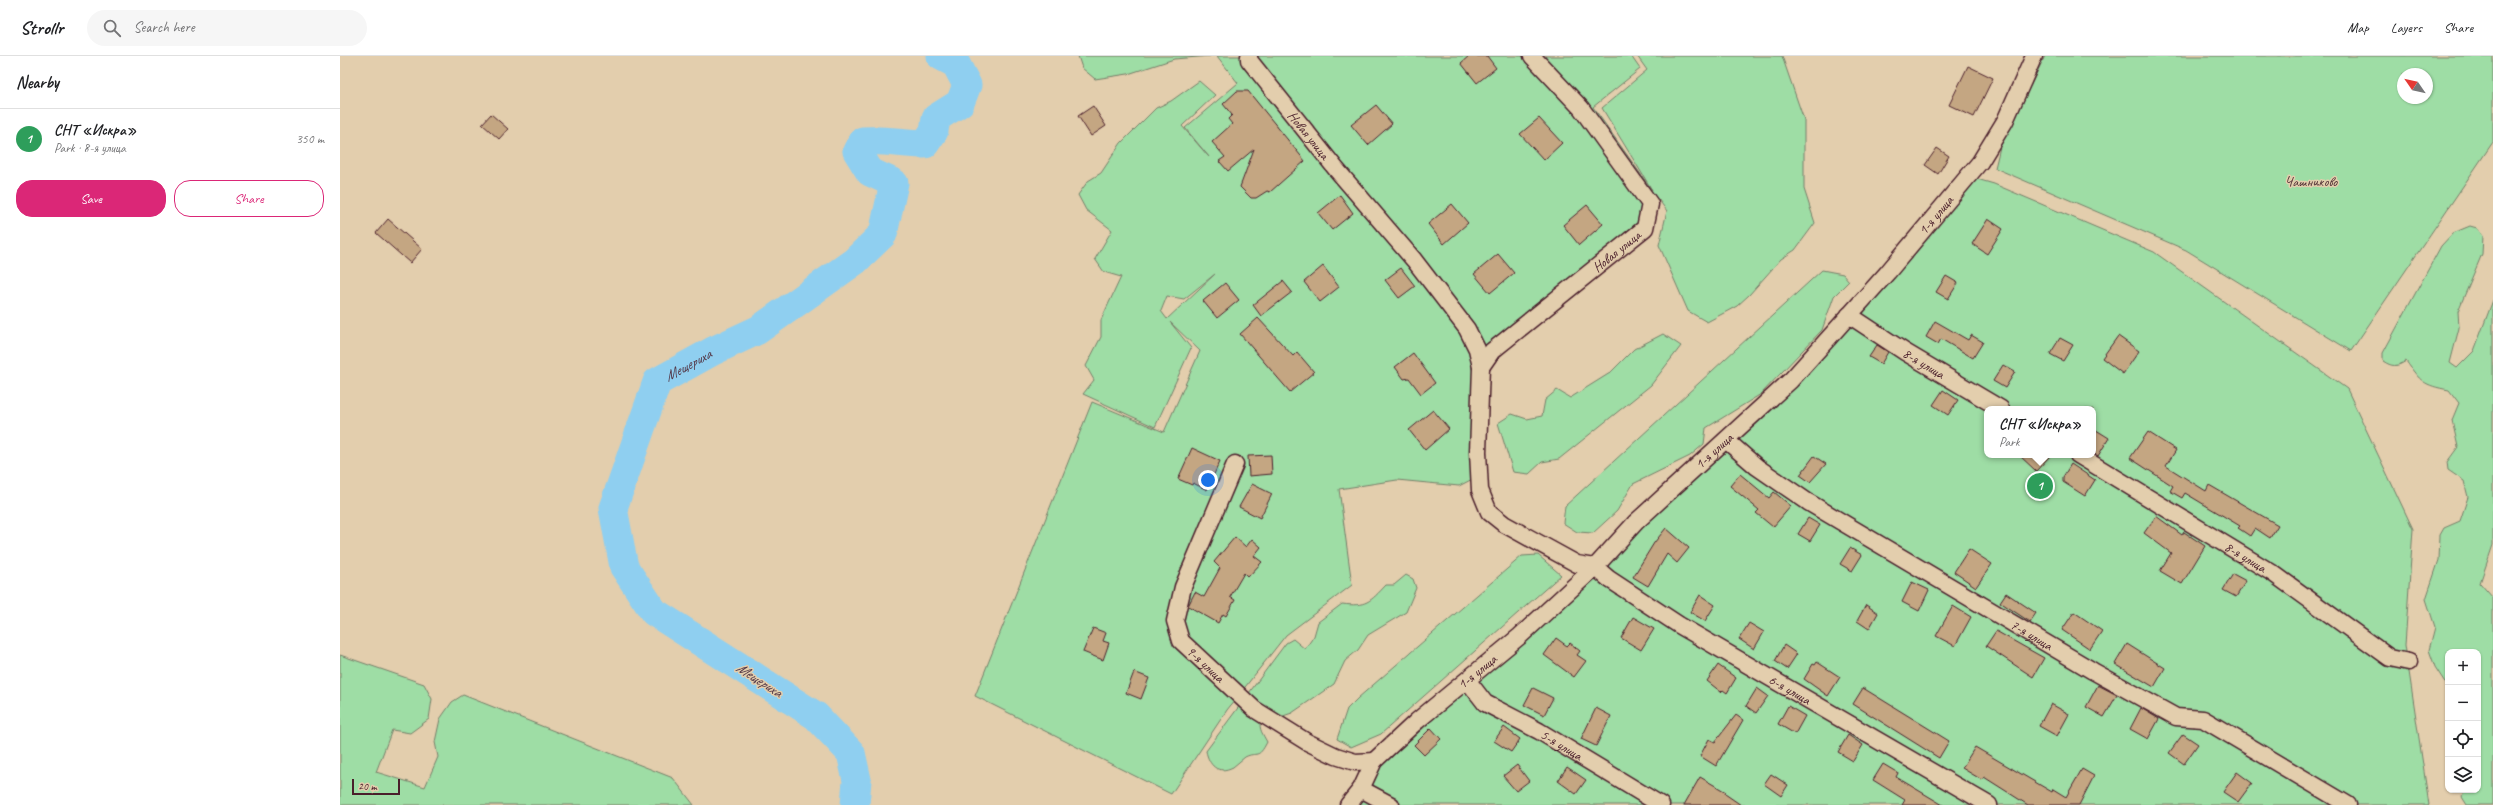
<!DOCTYPE html>
<html lang="en">
<head>
<meta charset="utf-8">
<style>
  body { margin:0; font-family:Caveat,sans-serif; background:#f6f6f6; color:#202124 }
  .controls { position:absolute; right:12px; bottom:12px; display:grid; overflow:hidden; border-radius:8px; box-shadow:0 1px 3px #0004 }
  .controls button { width:36px; height:36px; display:grid; place-items:center; padding:0; border:0; border-bottom:1px solid #e0e0e0; background:#fff; color:#202124; font:20px sans-serif }
  .compass { position:absolute; left:2057px; top:12px; width:36px; height:36px; border-radius:50%; background:#fff; box-shadow:0 1px 3px #0004; rotate:304deg }
  .scale { position:absolute; left:12px; bottom:10px; width:48px; box-sizing:border-box; padding-left:4px; border:2px solid #4a1f2b; border-top:0; font-size:11px; line-height:14px; white-space:nowrap; color:#4a1f2b; -webkit-text-stroke:3px #e3cead; paint-order:stroke }
  .you { position:absolute; left:868px; top:424px; width:14px; height:14px; margin:-10px; border:3px solid #fff; border-radius:50%; background:#1a73e8; box-shadow:0 0 0 6px #1a73e833 }
  .badge { display:grid; place-items:center; width:26px; height:26px; border-radius:50%; background:#db2777; color:#fff; font-size:13px; font-weight:700 }
  .pin { position:absolute; translate:-50% -50%; border:2px solid #fff; box-shadow:0 1px 4px #0006 }
  .popup { position:absolute; left:1644px; top:350px; width:112px; height:52px; box-sizing:border-box; display:grid; place-content:center; border-radius:8px; background:#fff; filter:drop-shadow(0 1px 3px #0005); font-size:13px; white-space:nowrap; color:#757577 }
  .popup b { font-size:15px; color:#202124 }
  .popup::after { content:''; position:absolute; left:50%; top:100%; margin-left:-8px; border:8px solid transparent; border-top-color:#fff }
  .list { margin:0; padding:0; list-style:none }
  h2 { display:flex; justify-content:space-between; align-items:center; height:52px; margin:0; padding:0 16px; font-size:17px }
  h2 small { font-size:13px; font-weight:400; color:#757577 }
  .list li { display:grid; grid-template-columns:26px 1fr auto; gap:12px; align-items:center; box-sizing:border-box; height:60px; padding:0 16px; border-top:1px solid #e0e0e0 }
  .list b { display:block; font-size:15px; white-space:nowrap }
  .list p { margin:0; font-size:13px; white-space:nowrap; color:#757577 }
  .list em { font-size:13px; font-style:normal; color:#757577 }
  .actions { display:flex; gap:8px; padding:12px 16px }
  .actions a { flex:1; padding:9px 0; border:1px solid #db2777; border-radius:16px; text-align:center; font-size:14px; color:#db2777 }
  .actions .main { background:#db2777; color:#fff }
  .icon { flex:none; width:22px; height:22px; fill:none; stroke:currentColor; stroke-width:2; stroke-linecap:round; stroke-linejoin:round }
  .map { position:relative; flex:none; width:2153px; height:749px; overflow:hidden }
  header { display:flex; align-items:center; gap:24px; box-sizing:border-box; height:56px; padding:0 20px; background:#fff; border-bottom:1px solid #e0e0e0 }
  header strong { font-size:19px }
  nav { display:flex; gap:22px; margin-inline-start:auto; font-size:14px }
  .search { width:280px; height:36px; background:#f6f6f6; display:flex; align-items:center; gap:10px; box-sizing:border-box; padding:0 14px; border-radius:22px; color:#757577; font-size:15px }
  main { display:flex }
  aside { flex:1; background:#fff }
  .map>svg:first-child { display:block }
  .green { fill:#9edda5; stroke:#747e68; fill-rule:evenodd }
  .lines { fill:none; stroke-linecap:round; stroke-linejoin:round }
  .river { stroke:#8fcff0; stroke-width:29 }
  .building { fill:#c4a682; stroke:#4a1f2b }
  .minor-casing { stroke:#4a1f2b; stroke-width:19 }
  .minor { stroke:#e3cead; stroke-width:16 }
  .labels { text-anchor:middle; dominant-baseline:central; stroke-width:3; stroke-linejoin:round; paint-order:stroke }
  .street-label { font-size:14px; fill:#4a1f2b; stroke:#e3cead }
  .park-label { font-size:14px; fill:#523237; stroke:#e3cead }
  .water-label { font-size:15px; font-style:italic; fill:#543949; stroke:#e3cead }
</style>
</head>
<body>
<header>
<strong>Strollr</strong>
<div class="search"><svg class="icon" aria-label="search" viewBox="0 0 24 24"><circle cx="10" cy="10" r="6"/><path d="M15 15l6 6"/></svg>Search here</div>
<nav><a>Map</a><a>Layers</a><a>Share</a></nav>
</header>
<main>
<aside>
<h2>Nearby<small></small></h2>
<ul class="list">
<li><span class="badge" style="background:#2e9e5b">1</span><div><b>СНТ «Искра»</b><p>Park · 8-я улица</p></div><em>350 m</em></li>
</ul>
<div class="actions"><a class="main">Save</a><a>Share</a></div>
</aside>
<div class="map">
<svg width="2153" height="749" viewBox="0 0 2153 749">
  <rect width="100%" height="100%" fill="#e3cead"/>
  <filter id="ink" filterUnits="userSpaceOnUse"><feTurbulence type="fractalNoise" baseFrequency=".025" numOctaves="2"/><feDisplacementMap in="SourceGraphic" scale="8" xChannelSelector="R" yChannelSelector="G"/><feConvolveMatrix kernelMatrix="1 2 1 2 8 2 1 2 1" color-interpolation-filters="sRGB"/></filter>
  <g filter="url(#ink)">
    <!-- green -->
    <g class="green">
      <polygon points="738,0 870,0 834,3 788,18 755,23 742,12"/>
      <path d="M877,0H1291L1300,13L1253,51L1312,134L1262,52L1307,14L1297,0H1442L1464,64V133L1475,167L1455,194L1441,203L1409,239L1397,250L1367,266L1348,255L1319,189L1327,155L1318,143L1313,173L1146,304L1144,417L1119,430L1057,424L999,433L1012,529L946,579L887,654L831,738L635,640L752,346L824,376L860,295L830,266L851,292L815,371L743,338L754,324L746,310L761,281V264L781,221L764,216L755,203L772,174L746,154L738,139L748,125L761,117L781,87L816,52L831,45L859,25L875,39L842,70L869,101L845,72L898,27ZM875,218L827,263L821,255L827,240L844,243Z"/>
      <path d="M1705,0H2153V86L2011,295L1846,194L1655,112L1660,91ZM2063,18H2087V42H2063Z"/>
      <path d="M1630,121L1654,128L1814,196L2007,333L2073,473L2065,589L2089,749H1018L1038,713L1267,506L1522,259ZM1647,353H1753V399H1647Z"/>
      <path d="M2130,170L2137,172L2143,180L2142,198L2118,255L2119,272L2110,307L2117,312L2134,295L2153,244V489L2140,527L2153,542V749H2127L2122,741L2125,734H2138V596H2108V631L2095,611L2089,594L2095,571L2086,543L2099,504L2100,479L2104,472L2120,465L2128,441L2124,425L2108,414L2107,406L2118,391L2112,364L2119,347L2109,334C2083,329 2081,326 2066,305C2057,311 2052,311 2043,305V297L2101,190L2113,177Z"/>
      <polygon points="1482,214 1503,218 1509,225 1494,240 1482,274 1421,338 1366,372 1364,388 1350,400 1293,428 1277,455 1253,477 1237,476 1223,467 1225,450"/>
      <polygon points="1323,278 1341,290 1311,329 1219,403 1202,406 1189,418 1173,416 1158,367 1172,358 1187,363 1202,360 1205,344 1217,334 1230,342 1270,317 1294,293"/>
      <polygon points="1198,499 1221,519 1041,678 1011,691 997,683 1007,653 1018,642 1182,500"/>
      <path d="M1066,519L1073,523L1076,532L1066,556L1028,579L1018,594L1005,605L994,628L952,657L943,660L925,658C916,669 921,675 927,686C918,704 917,695 905,701C901,704 897,708 893,711C877,719 869,709 866,695L946,587L953,583L965,593L974,580L978,566L1002,548C1026,551 1030,546 1046,529H1054Z"/>
      <polygon points="0,599 84,628 92,643 89,663 70,677 52,674 36,716 85,731 98,701 95,686 100,663 112,646 123,639 333,722 354,749 0,749"/>
    </g>
    <g class="lines">
      <!-- river -->
      <path class="river" id="s1" d="M515,749L517,724L511,697L476,660L314,556L284,511L273,452L317,326L373,295L418,274L515,205L543,178L554,127L530,116L517,95L523,85C544,83 564,88 585,88L594,75L596,62L620,47L627,29L616,8L601,0"/>
    </g>
    <!-- building -->
    <g class="building">
      <polygon points="1129,0 1147,0 1156,12 1137,27 1121,7"/>
      <polygon points="1628,10 1653,22 1634,61 1609,49"/>
      <polygon points="897,35 908,35 965,105 930,136 927,135 916,142 911,142 900,131 914,93 888,115 879,105 885,101 872,86 892,68 888,63 892,59 883,48"/>
      <polygon points="1036,49 1052,68 1028,89 1011,69"/>
      <polygon points="753,50 766,70 751,80 738,60"/>
      <polygon points="151,58 168,73 159,83 142,68"/>
      <polygon points="1199,62 1222,87 1204,104 1180,78"/>
      <polygon points="1597,92 1609,100 1598,118 1585,109"/>
      <polygon points="1000,139 1013,157 992,174 978,157"/>
      <polygon points="1112,148 1128,167 1104,188 1088,168"/>
      <polygon points="1247,149 1263,168 1239,189 1223,169"/>
      <polygon points="48,163 82,193 70,207 36,177"/>
      <polygon points="1648,163 1663,173 1647,198 1632,188"/>
      <polygon points="1158,198 1174,217 1150,237 1134,218"/>
      <polygon points="983,210 999,231 980,246 964,226"/>
      <polygon points="1061,212 1075,230 1059,242 1045,224"/>
      <polygon points="1606,220 1618,227 1608,243 1596,236"/>
      <polygon points="943,225 952,236 921,260 913,249"/>
      <polygon points="885,227 899,244 877,262 863,245"/>
      <polygon points="918,262 953,300 957,296 974,316 950,336 900,278"/>
      <polygon points="1595,265 1628,284 1631,279 1643,286 1633,302 1601,283 1598,288 1586,281"/>
      <polygon points="1778,280 1799,295 1783,318 1762,302"/>
      <polygon points="1720,282 1733,289 1723,305 1710,298"/>
      <polygon points="1537,289 1548,296 1541,308 1529,301"/>
      <polygon points="1073,297 1095,327 1081,338 1069,322 1064,323 1055,311"/>
      <polygon points="1663,309 1675,316 1665,332 1653,325"/>
      <polygon points="1603,334 1618,344 1608,359 1593,349"/>
      <polygon points="1093,354 1109,373 1085,394 1069,374"/>
      <polygon points="1753,372 1769,382 1758,400 1753,397"/>
      <polygon points="1808,376 1836,394 1826,410 1866,435 1869,429 1938,469 1930,482 1915,472 1910,480 1898,472 1900,470 1845,437 1842,442 1830,435 1833,430 1790,402"/>
      <polygon points="852,392 880,405 867,434 853,427 852,429 838,423"/>
      <polygon points="931,399 932,418 909,420 908,400"/>
      <polygon points="1679,399 1711,399 1696,415"/>
      <polygon points="1474,400 1486,408 1470,426 1460,419"/>
      <polygon points="1731,408 1755,424 1745,440 1723,426 1723,421"/>
      <polygon points="1400,418 1429,442 1434,436 1451,450 1433,471 1416,457 1419,454 1390,430"/>
      <polygon points="912,428 932,438 920,462 899,451"/>
      <polygon points="1816,460 1842,479 1844,476 1865,490 1842,528 1820,515 1831,497 1804,477"/>
      <polygon points="1468,462 1480,469 1470,485 1458,478"/>
      <polygon points="1326,472 1349,492 1337,507 1327,498 1308,530 1293,521 1314,487"/>
      <polygon points="895,481 906,491 912,483 921,491 914,500 922,506 908,521 904,517 890,541 895,544 886,560 883,558 878,567 848,550 855,536 864,541 880,512 874,506"/>
      <polygon points="1510,492 1522,499 1512,515 1500,508"/>
      <polygon points="1629,493 1652,508 1636,531 1614,516"/>
      <polygon points="1893,518 1906,525 1896,541 1883,534"/>
      <polygon points="1572,526 1589,534 1579,555 1562,546"/>
      <polygon points="1666,537 1696,557 1690,566 1660,546"/>
      <polygon points="1360,539 1375,549 1365,565 1350,556"/>
      <polygon points="1526,549 1538,557 1529,573 1517,565"/>
      <polygon points="1613,550 1631,561 1615,590 1596,580"/>
      <polygon points="1734,556 1762,575 1750,593 1722,574"/>
      <polygon points="1293,561 1314,573 1301,594 1281,582"/>
      <polygon points="1409,567 1424,576 1414,593 1399,583"/>
      <polygon points="753,572 766,577 763,585 769,587 763,604 743,596"/>
      <polygon points="1656,575 1704,602 1693,621 1646,590"/>
      <polygon points="1216,582 1227,590 1230,587 1240,595 1237,599 1246,605 1234,621 1204,599"/>
      <polygon points="1787,588 1825,612 1814,631 1775,608"/>
      <polygon points="1444,589 1457,598 1447,613 1435,605"/>
      <polygon points="1477,606 1500,621 1488,640 1464,623 1473,608 1475,609"/>
      <polygon points="1378,609 1396,622 1387,637 1383,634 1381,636 1367,625"/>
      <polygon points="794,616 809,622 801,643 786,637"/>
      <polygon points="1758,629 1777,639 1764,661 1746,651"/>
      <polygon points="1193,632 1213,642 1204,659 1184,649"/>
      <polygon points="1417,632 1428,640 1416,657 1406,650"/>
      <polygon points="1523,632 1609,685 1599,702 1513,648"/>
      <polygon points="1711,648 1729,658 1717,680 1699,670"/>
      <polygon points="1448,650 1465,660 1455,678 1438,668"/>
      <polygon points="1256,652 1271,660 1256,690 1241,683"/>
      <polygon points="1801,652 1819,663 1808,683 1790,673"/>
      <polygon points="1396,659 1403,664 1376,710 1360,700 1369,683 1375,686"/>
      <polygon points="1164,671 1180,683 1171,696 1154,685"/>
      <polygon points="1091,672 1101,683 1084,699 1074,689"/>
      <polygon points="1843,678 1858,688 1844,708 1829,697"/>
      <polygon points="1508,679 1523,689 1513,705 1498,696"/>
      <polygon points="1635,691 1712,736 1713,733 1726,741 1742,713 1754,720 1739,749 1688,749 1644,721 1642,724 1622,712"/>
      <polygon points="1543,708 1558,717 1556,721 1603,749 1562,749 1565,744 1533,724"/>
      <polygon points="1177,709 1189,725 1176,735 1163,720"/>
      <polygon points="1227,711 1246,724 1236,738 1218,725"/>
      <polygon points="1897,716 1912,727 1898,746 1883,736"/>
      <polygon points="1431,718 1448,729 1441,740 1424,728"/>
      <polygon points="1360,721 1386,736 1385,738 1401,749 1344,749"/>
    </g>
    <g class="lines">
      <defs>
        <g id="minor">
          <path id="s2" d="M909,0V4L996,113L1074,204L1127,273L1137,293L1141,311L1138,396L1140,434L1149,456L1164,468L1237,508L1255,511L1269,523L1339,569L1649,749"/>
          <path id="s3" d="M1509,259L1565,296L1661,353"/>
          <path id="s4" d="M1141,311L1152,295L1305,172L1310,148L1241,52L1192,0"/>
          <path id="s5" d="M1386,384L1417,411L1468,446L1753,615L1836,661L1863,663L2008,749"/>
          <path id="s6" d="M1738,399L1934,518L2050,602L2069,606"/>
          <path id="s7" d="M895,408L843,531L835,565L841,585L914,653L967,686L996,700L1015,706L1034,705"/>
          <path id="s8" d="M1128,625L1145,647L1199,675L1321,749"/>
          <polyline points="1021,733 1051,749"/>
          <path id="s9" d="M1008,749L1021,733L1034,705L1077,665L1180,580L1255,511L1296,466L1451,324L1548,216L1640,106L1665,65L1694,0"/>
        </g>
      </defs>
      <!-- minor casing -->
      <use href="#minor" class="minor-casing"/>
      <!-- minor -->
      <use href="#minor" class="minor"/>
    </g>
  </g>
  <g class="labels">
    <!-- street labels -->
    <g class="street-label">
      <text stroke="none"><textPath href="#s2" startOffset="100">Новая улица</textPath></text>
      <text stroke="none"><textPath href="#s9" startOffset="836">1-я улица</textPath></text>
      <text stroke="none"><textPath href="#s4" startOffset="179">Новая улица</textPath></text>
      <text stroke="none"><textPath href="#s3" startOffset="89">8-я улица</textPath></text>
      <text stroke="none"><textPath href="#s9" startOffset="512">1-я улица</textPath></text>
      <text stroke="none"><textPath href="#s6" startOffset="196">8-я улица</textPath></text>
      <text stroke="none"><textPath href="#s5" startOffset="363">7-я улица</textPath></text>
      <text stroke="none"><textPath href="#s7" startOffset="223">9-я улица</textPath></text>
      <text stroke="none"><textPath href="#s9" startOffset="188">1-я улица</textPath></text>
      <text stroke="none"><textPath href="#s2" startOffset="889">6-я улица</textPath></text>
      <text stroke="none"><textPath href="#s8" startOffset="115">5-я улица</textPath></text>
    </g>
    <!-- park labels -->
    <g class="park-label">
      <text x="1971" y="125">Чашниково</text>
    </g>
    <!-- water labels -->
    <g class="water-label">
      <text stroke="none"><textPath href="#s1" startOffset="579">Мещериха</textPath></text>
      <text transform="translate(419 624) rotate(33)">Мещериха</text>
    </g>
  </g>
</svg>
<div class="controls">
<button>+</button>
<button>−</button>
<button><svg class="icon" aria-label="locate" viewBox="0 0 24 24"><circle cx="12" cy="12" r="6"/><path d="M12 2v4M12 18v4M2 12h4M18 12h4"/></svg></button>
<button><svg class="icon" aria-label="layers" viewBox="0 0 24 24"><path d="M12 4l9 5-9 5-9-5zM3 14l9 5 9-5"/></svg></button>
</div>
<svg class="compass" viewBox="-18 -18 36 36"><path d="M0-13l5 13h-10z" fill="#e53935"/><path d="M0 13l5-13h-10z" fill="#757577"/></svg>
<div class="scale">20 m</div>
<div class="you"></div>
<div class="pin badge" style="left:1700px;top:430px;background:#2e9e5b">1</div>
<div class="popup"><b>СНТ «Искра»</b>Park</div>
</div>
</main>
</body>
</html>
